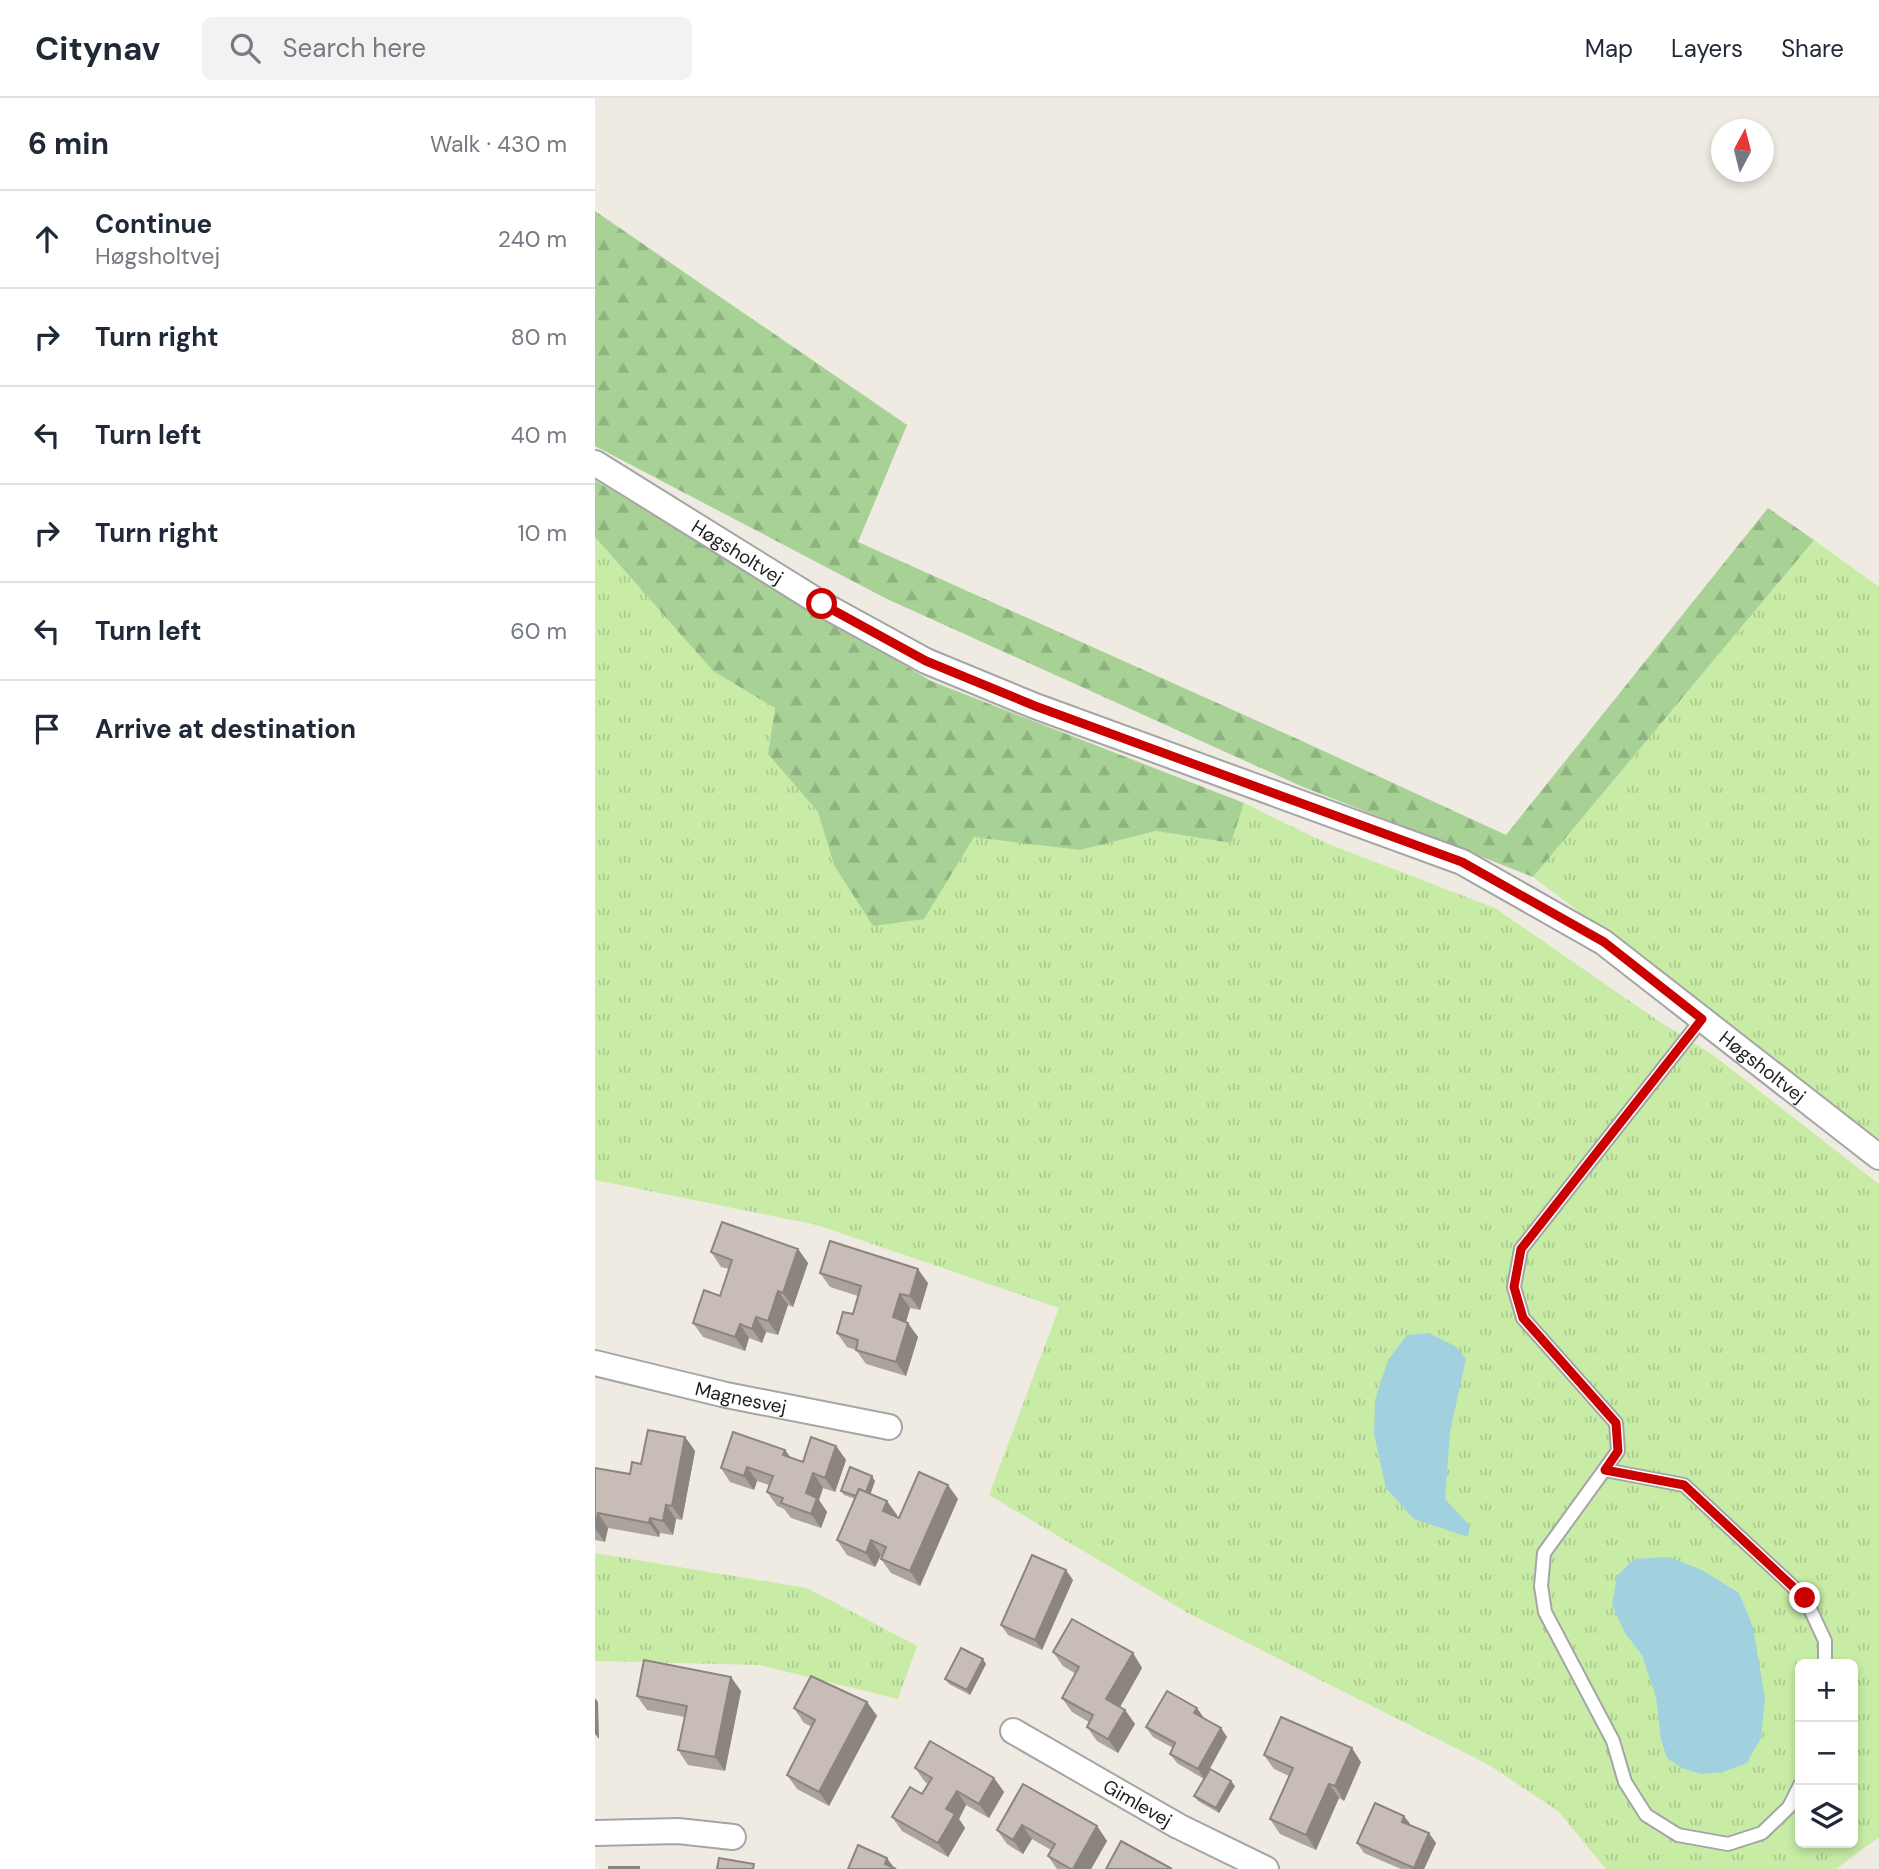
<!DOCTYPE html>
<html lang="en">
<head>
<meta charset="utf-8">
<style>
  body { margin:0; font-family:"DM Sans",sans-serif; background:#f2f2f3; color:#1f2937 }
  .controls { position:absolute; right:21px; bottom:21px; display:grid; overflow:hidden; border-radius:10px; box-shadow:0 4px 10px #0003 }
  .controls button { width:63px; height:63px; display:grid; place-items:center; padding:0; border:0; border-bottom:2px solid #e0e1e3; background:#fff; color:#1f2937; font:35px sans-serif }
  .compass { position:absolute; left:1116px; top:21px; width:63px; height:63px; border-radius:50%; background:#fff; box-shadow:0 4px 10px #0003; rotate:7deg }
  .stop { position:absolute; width:21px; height:21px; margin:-16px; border:5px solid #cb0100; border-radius:50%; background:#fff }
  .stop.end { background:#cb0100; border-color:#fff; box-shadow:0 2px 7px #0008 }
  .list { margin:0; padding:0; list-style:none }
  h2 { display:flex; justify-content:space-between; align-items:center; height:91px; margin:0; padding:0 28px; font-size:30px }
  h2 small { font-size:23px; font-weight:400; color:#747a83 }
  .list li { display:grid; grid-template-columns:46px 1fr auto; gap:21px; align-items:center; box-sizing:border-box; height:98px; padding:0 28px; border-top:2px solid #e0e1e3 }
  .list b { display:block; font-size:26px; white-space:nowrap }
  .list p { margin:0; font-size:23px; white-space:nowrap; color:#747a83 }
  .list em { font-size:23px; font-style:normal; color:#747a83 }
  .icon { flex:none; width:38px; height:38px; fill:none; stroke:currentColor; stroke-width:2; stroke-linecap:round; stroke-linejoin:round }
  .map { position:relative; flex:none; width:1284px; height:1771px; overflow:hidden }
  header { display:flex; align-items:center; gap:42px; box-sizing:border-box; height:98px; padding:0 35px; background:#fff; border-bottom:2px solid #e0e1e3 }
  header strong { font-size:33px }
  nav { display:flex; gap:38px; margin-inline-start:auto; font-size:24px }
  .search { width:490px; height:63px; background:#f2f2f3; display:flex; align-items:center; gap:18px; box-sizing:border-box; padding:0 24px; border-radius:10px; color:#747a83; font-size:26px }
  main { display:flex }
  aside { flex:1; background:#fff }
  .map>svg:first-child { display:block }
  .grass { fill:url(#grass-tufts); fill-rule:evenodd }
  .forest { fill:url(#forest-firs) }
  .water { fill:#a1d1df }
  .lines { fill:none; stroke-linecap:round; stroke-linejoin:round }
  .lane-casing { stroke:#a5a5a5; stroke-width:16 }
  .street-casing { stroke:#a5a5a5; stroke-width:28 }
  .lane { stroke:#fff; stroke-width:12 }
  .street { stroke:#fff; stroke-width:24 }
  .wall { fill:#aba39d }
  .shaded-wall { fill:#8b847f }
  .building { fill:#c7bdb6; stroke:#8b847f; stroke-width:2 }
  .route { stroke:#cb0100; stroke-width:9 }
  .labels { text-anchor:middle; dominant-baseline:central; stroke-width:6; stroke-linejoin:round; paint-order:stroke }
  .street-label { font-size:19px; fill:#1e1e1e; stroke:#fff }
</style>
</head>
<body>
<header>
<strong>Citynav</strong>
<div class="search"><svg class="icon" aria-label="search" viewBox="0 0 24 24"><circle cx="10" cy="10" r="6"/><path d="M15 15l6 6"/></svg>Search here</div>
<nav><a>Map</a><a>Layers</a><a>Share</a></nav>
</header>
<main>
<aside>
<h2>6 min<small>Walk · 430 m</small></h2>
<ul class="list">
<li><svg class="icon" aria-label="ahead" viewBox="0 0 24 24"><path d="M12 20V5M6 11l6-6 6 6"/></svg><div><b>Continue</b><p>Høgsholtvej</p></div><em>240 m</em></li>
<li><svg class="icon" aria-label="right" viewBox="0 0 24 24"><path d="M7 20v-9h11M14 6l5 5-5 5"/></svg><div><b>Turn right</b></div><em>80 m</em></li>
<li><svg class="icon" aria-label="left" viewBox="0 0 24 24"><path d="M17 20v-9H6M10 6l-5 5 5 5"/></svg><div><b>Turn left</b></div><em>40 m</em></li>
<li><svg class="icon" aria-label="right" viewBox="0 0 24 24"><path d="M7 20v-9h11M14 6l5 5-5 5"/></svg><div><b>Turn right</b></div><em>10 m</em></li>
<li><svg class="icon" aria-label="left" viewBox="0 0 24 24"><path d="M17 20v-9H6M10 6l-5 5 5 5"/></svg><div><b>Turn left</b></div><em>60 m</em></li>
<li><svg class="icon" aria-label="arrive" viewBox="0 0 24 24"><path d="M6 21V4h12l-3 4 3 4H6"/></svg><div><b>Arrive at destination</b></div></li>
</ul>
</aside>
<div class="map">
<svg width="1284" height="1771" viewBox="0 0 1284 1771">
  <defs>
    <pattern id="grass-tufts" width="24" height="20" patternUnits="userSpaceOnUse" patternTransform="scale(1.75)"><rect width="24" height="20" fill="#c8eca6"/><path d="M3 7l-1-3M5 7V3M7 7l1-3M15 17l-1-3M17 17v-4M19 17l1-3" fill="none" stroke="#abca8e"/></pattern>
    <pattern id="forest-firs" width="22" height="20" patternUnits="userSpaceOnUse" patternTransform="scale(1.75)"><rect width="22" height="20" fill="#a7d195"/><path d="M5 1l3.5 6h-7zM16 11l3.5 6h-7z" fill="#8fb380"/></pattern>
  </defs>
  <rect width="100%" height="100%" fill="#efebe3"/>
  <!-- grass -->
  <g class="grass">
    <path d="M0,439L118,573L180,610L173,656L223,714L239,767L329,820L379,738L485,752L561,733L636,745L649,705L731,745L900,810L1065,924L1118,957L1284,1086V1739L1241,1771H1011L963,1713L894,1667L593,1515L394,1397L464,1210L222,1127L0,1082ZM1205,1566H1258V1745H1205Z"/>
    <polygon points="1219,442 1284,489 1284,1041 938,779"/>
    <polygon points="0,1455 212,1490 322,1548 303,1601 164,1567 0,1563"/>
  </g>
  <!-- forest -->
  <g class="forest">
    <polygon points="0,113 312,327 263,444 707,643 911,737 1173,410 1219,442 938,779 708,689 292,501 0,348"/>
    <polygon points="0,382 336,583 649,705 636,745 561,733 485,752 379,739 329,821 278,828 239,767 223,714 173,656 180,610 118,573 0,439"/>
  </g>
  <!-- water -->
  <g class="water">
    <polygon points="834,1235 860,1248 871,1261 855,1334 850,1401 875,1428 873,1439 819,1421 791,1390 779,1336 780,1302 793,1262 812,1237"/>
    <polygon points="1074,1459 1107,1472 1144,1495 1158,1529 1170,1601 1166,1640 1152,1665 1128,1674 1106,1676 1087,1670 1072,1660 1066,1642 1061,1599 1047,1557 1030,1535 1017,1507 1022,1478 1039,1461"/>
  </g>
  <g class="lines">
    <defs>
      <g id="lane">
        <polyline points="1107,921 926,1151 919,1189 928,1220 1021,1325 1023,1353 949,1455 946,1488 950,1514 1018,1643 1030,1684 1051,1717 1083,1737 1133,1746 1167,1735 1194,1709 1205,1687"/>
        <polyline points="1010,1372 1089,1387 1210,1500 1230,1543 1230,1566"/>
      </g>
      <g id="street">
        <path id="s1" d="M0,365L227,506L331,563L440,608L867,764L1008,844L1284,1059"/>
        <path id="s2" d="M0,1265L131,1297L294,1329"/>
        <path id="s3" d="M418,1633L583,1728L671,1771"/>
        <polyline points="0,1735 83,1733 138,1739"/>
      </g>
    </defs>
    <!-- lane casing -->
    <use href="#lane" class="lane-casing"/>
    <!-- street casing -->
    <use href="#street" class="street-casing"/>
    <!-- lane -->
    <use href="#lane" class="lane"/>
    <!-- street -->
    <use href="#street" class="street"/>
  </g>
  <!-- wall -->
  <g class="wall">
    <polygon points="203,1151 213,1165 198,1209 193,1207 183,1237 171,1234 167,1245 154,1240 150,1253 108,1239 98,1225 125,1198 134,1171 126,1169 116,1154"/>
    <polygon points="225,1175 333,1185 325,1212 315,1210 311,1224 323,1239 311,1278 271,1266 261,1252 252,1249 242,1235 258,1216 263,1198 235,1189"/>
    <polygon points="90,1339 100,1353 87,1422 81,1421 78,1437 65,1435 64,1439 13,1430 10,1444 0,1442 0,1370 35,1376 46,1366"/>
    <polygon points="241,1348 251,1362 240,1394 228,1390 224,1402 232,1414 226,1430 196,1420 189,1411 182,1408 172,1394 174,1387 162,1383 159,1392 135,1384 126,1370 190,1352 196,1360 208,1364"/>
    <polygon points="280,1383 275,1396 302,1417 301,1419 304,1420 363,1401 325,1488 296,1475 286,1461 288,1457 286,1457 280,1469 252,1457 242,1442 260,1401 249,1397 246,1393"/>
    <polygon points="478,1482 447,1552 413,1537 406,1527"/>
    <polygon points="458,1554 538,1555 547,1570 525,1609 530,1612 540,1626 523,1655 502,1643 492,1629 494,1624 477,1614 467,1600 481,1576 468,1568"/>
    <polygon points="391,1566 375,1597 354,1586 350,1581"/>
    <polygon points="146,1593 130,1673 93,1667 83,1652 90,1619 52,1612 42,1598"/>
    <polygon points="272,1604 282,1618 234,1708 202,1691 192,1677 217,1629 209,1625 199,1610"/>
    <polygon points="608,1620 626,1630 632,1639 609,1681 582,1665 575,1656 578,1650 558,1639 551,1629"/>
    <polygon points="669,1657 766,1664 749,1703 744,1700 721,1752 685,1736 675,1721 694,1678 679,1671"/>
    <polygon points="320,1670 399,1680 409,1694 394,1720 371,1707 364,1721 370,1730 353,1759 307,1733 297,1719 327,1696 333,1686 330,1684"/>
    <polygon points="428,1686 502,1728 512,1743 496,1771 462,1771 453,1758 456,1752 437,1741 428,1756 412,1746 402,1732"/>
    <polygon points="640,1688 624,1715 603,1703 599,1698"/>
    <polygon points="816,1728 841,1745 829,1771 806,1771 769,1755 762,1745"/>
  </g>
  <!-- shaded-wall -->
  <g class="shaded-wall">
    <polygon points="203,1151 213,1165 198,1209 188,1195"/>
    <polygon points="323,1171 333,1185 325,1212 315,1198"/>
    <polygon points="183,1193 193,1207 183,1237 173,1223"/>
    <polygon points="305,1196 315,1210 308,1234 298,1219"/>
    <polygon points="161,1219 171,1234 167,1245 157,1231"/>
    <polygon points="313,1225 323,1239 311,1278 301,1264"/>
    <polygon points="145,1226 154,1240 150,1253 140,1239"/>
    <polygon points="90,1339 100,1353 87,1422 77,1408"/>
    <polygon points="241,1348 251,1362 240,1394 230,1380"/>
    <polygon points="190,1352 200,1366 188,1357"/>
    <polygon points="152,1369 162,1383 159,1392 149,1378"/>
    <polygon points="218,1375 228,1390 224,1402 232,1414 226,1430 216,1416 211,1395"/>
    <polygon points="277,1378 280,1383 272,1406 268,1401"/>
    <polygon points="353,1387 363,1401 325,1488 315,1473"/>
    <polygon points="292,1403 302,1417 298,1427 288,1413"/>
    <polygon points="71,1407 81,1421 78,1437 68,1423"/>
    <polygon points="3,1415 13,1430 10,1444 0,1430"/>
    <polygon points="55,1420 65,1435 64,1439 54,1425"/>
    <polygon points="276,1442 286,1457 280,1469 271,1455"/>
    <polygon points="471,1472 478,1482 447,1552 440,1542"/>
    <polygon points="538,1555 547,1570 521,1616 511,1601"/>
    <polygon points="388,1561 391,1566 375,1597 372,1592"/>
    <polygon points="136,1579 146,1593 130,1673 120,1659"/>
    <polygon points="0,1600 3,1604 4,1641 0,1636"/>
    <polygon points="272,1604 282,1618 234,1708 224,1694"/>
    <polygon points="602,1610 609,1620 599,1615"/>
    <polygon points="530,1612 540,1626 523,1655 513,1641"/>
    <polygon points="626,1630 632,1639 609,1681 603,1671"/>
    <polygon points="757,1650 766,1664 749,1703 740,1688"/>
    <polygon points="399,1680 409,1694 394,1720 384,1706"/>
    <polygon points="636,1683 640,1688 624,1715 621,1710"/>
    <polygon points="734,1686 744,1700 721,1752 711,1737"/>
    <polygon points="362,1693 371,1707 364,1721 370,1730 353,1759 343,1745 351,1711"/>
    <polygon points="809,1718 816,1727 807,1724"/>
    <polygon points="427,1727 437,1741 428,1756 418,1742"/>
    <polygon points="502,1728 512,1743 496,1771 478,1771"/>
    <polygon points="834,1735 841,1745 829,1771 819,1771 819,1770"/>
    <polygon points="292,1760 300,1771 290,1766"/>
  </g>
  <!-- building -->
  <g class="building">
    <polygon points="127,1124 203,1151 188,1195 183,1193 173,1223 161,1219 157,1231 145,1226 140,1239 98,1225 109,1192 125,1198 137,1162 116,1154"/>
    <polygon points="235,1143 323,1171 315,1198 305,1196 298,1219 313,1225 301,1264 261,1252 263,1242 242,1235 248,1214 258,1216 266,1188 225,1175"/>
    <polygon points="53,1332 90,1339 77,1408 71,1407 68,1423 55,1420 54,1425 3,1415 0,1430 0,1370 35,1376 37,1364 46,1366"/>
    <polygon points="138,1334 190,1352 188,1357 208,1364 216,1339 241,1348 230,1380 218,1375 211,1395 222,1400 216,1416 186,1405 188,1400 172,1394 178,1378 152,1369 149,1378 126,1370"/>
    <polygon points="255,1369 277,1378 271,1394 264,1391 261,1398 246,1393"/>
    <polygon points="324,1374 353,1387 315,1473 286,1461 291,1449 276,1442 271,1455 242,1442 264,1391 292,1403 288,1413 304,1420"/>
    <polygon points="437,1457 471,1472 440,1542 406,1527"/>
    <polygon points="477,1521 538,1555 511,1601 530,1612 513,1641 492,1629 498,1617 467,1600 484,1569 458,1554"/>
    <polygon points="366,1550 388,1561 372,1592 350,1581"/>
    <polygon points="49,1562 136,1579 120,1659 83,1652 92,1608 42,1598"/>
    <polygon points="216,1578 272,1604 224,1694 192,1677 220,1622 199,1610"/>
    <polygon points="572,1593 602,1610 599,1615 626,1630 603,1671 575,1656 580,1645 551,1629"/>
    <polygon points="686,1619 757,1650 740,1688 734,1686 711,1737 675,1721 698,1670 669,1657"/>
    <polygon points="335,1643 399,1680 384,1706 362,1693 351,1711 360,1716 343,1745 297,1719 315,1689 327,1696 337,1680 320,1670"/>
    <polygon points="615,1671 636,1683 621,1710 599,1698"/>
    <polygon points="428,1686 502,1728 478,1771 476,1771 453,1758 460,1746 427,1727 418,1742 402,1732"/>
    <polygon points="780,1705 809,1718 807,1724 834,1735 819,1770 762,1745"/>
    <polygon points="526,1743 577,1771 511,1771"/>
    <polygon points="263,1747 292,1760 290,1766 301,1771 253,1771"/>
    <polygon points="124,1760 159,1766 158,1771 122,1771"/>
    <rect x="14" y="1769" width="30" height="2"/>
  </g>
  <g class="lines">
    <!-- route -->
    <polyline class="route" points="227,506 331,563 440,608 867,764 1009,844 1107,921 926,1151 919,1189 928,1220 1021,1325 1023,1353 1010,1372 1089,1387 1210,1500"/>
  </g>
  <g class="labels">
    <!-- street labels -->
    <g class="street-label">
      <text stroke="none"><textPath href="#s1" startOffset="168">Høgsholtvej</textPath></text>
      <text stroke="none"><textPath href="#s1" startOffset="1323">Høgsholtvej</textPath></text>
      <text stroke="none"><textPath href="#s2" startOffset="150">Magnesvej</textPath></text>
      <text stroke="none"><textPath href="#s3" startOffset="144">Gimlevej</textPath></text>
    </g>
  </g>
</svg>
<div class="controls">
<button>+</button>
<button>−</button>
<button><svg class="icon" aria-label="layers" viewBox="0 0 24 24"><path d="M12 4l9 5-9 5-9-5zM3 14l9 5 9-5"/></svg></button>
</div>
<svg class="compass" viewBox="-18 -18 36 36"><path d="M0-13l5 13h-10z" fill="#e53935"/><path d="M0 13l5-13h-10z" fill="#747a83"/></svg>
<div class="stop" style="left:227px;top:506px"></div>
<div class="stop end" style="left:1210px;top:1500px"></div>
</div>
</main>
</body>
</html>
